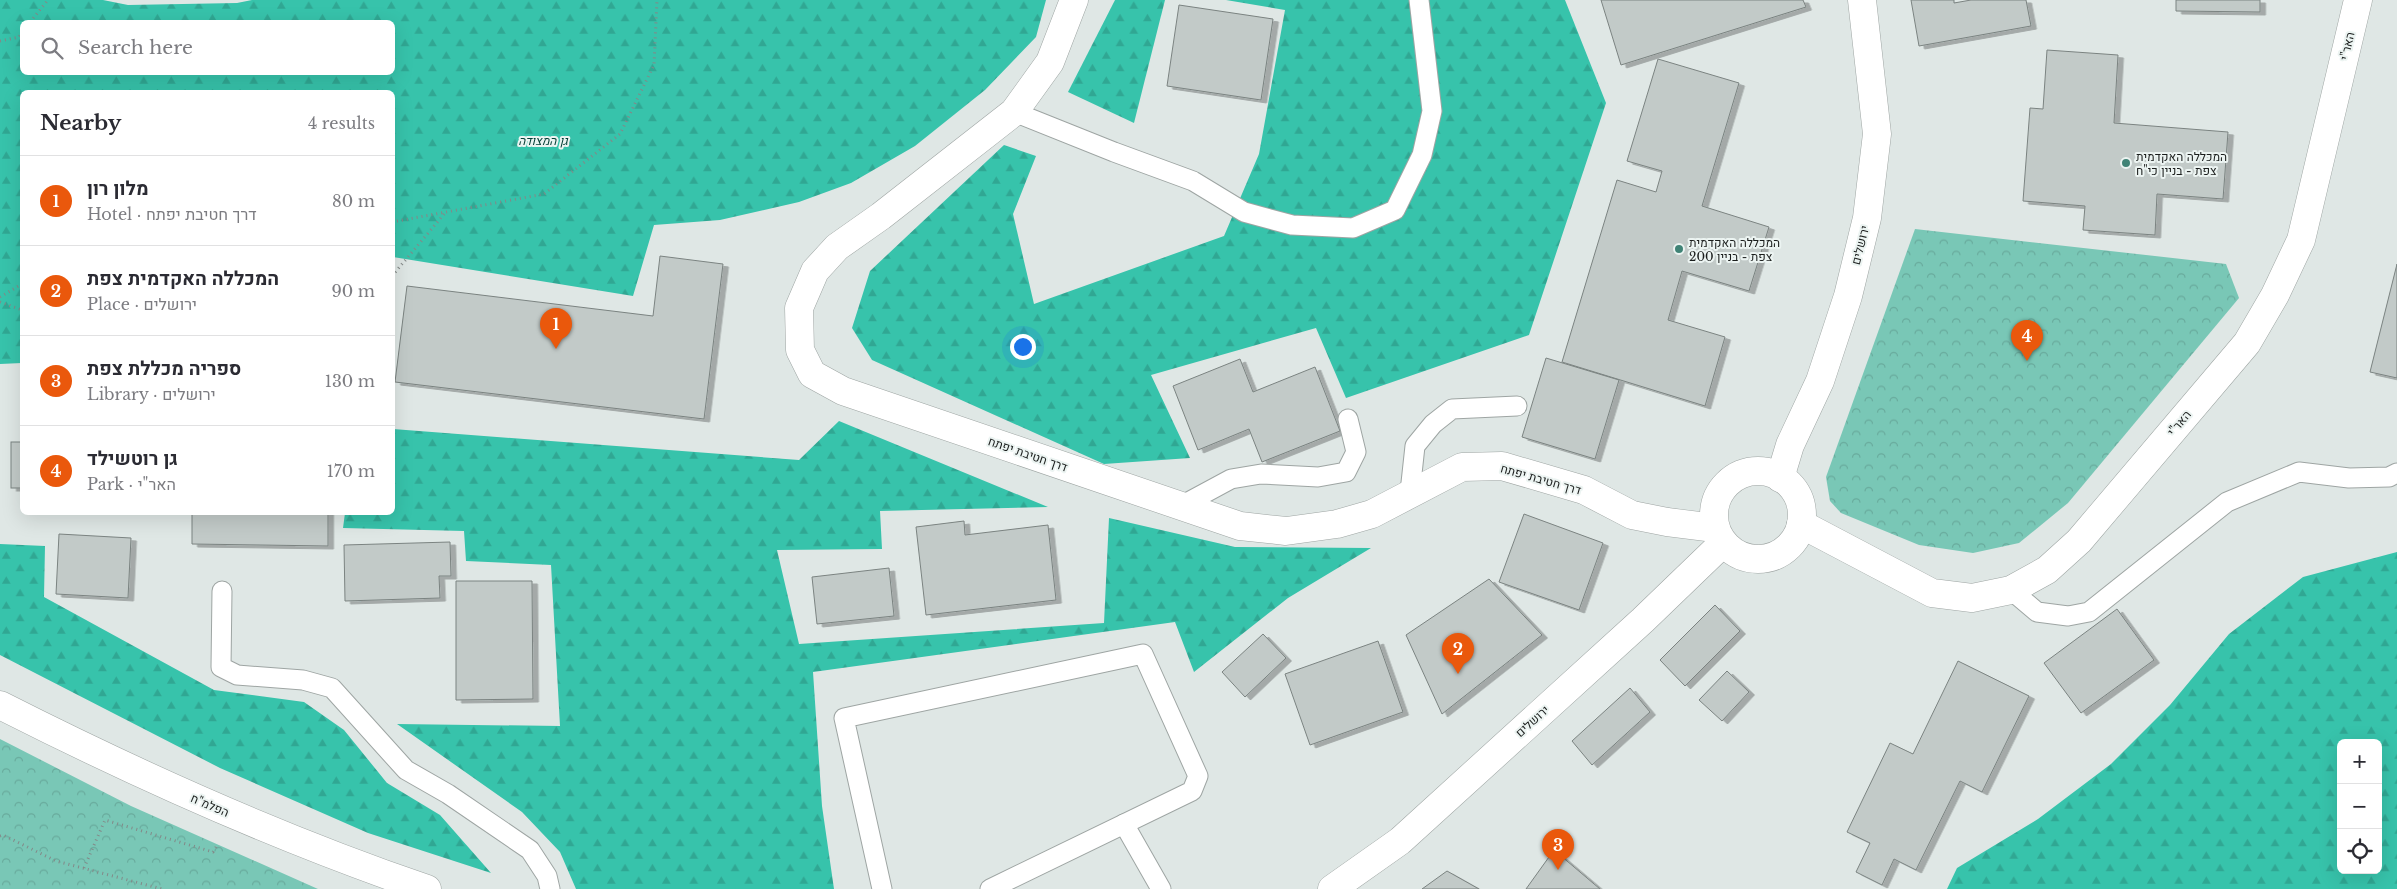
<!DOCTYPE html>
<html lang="en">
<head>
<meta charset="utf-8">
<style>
  body { margin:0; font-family:"Libre Baskerville",Heebo,serif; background:#f7f7f7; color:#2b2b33 }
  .controls { position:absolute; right:15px; bottom:15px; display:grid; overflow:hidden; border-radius:8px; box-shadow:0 5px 20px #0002 }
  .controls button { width:45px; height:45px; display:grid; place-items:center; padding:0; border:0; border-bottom:1px solid #e1e1e2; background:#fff; color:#2b2b33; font:25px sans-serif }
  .you { position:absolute; left:1022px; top:346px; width:18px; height:18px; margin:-12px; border:4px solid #fff; border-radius:50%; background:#1a73e8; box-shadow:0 0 0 8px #1a73e833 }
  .badge { display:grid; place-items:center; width:32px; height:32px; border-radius:50%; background:#ea580c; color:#fff; font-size:16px; font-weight:700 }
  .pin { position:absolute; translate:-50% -41px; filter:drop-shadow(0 1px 2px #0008) }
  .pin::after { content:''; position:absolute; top:26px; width:18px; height:15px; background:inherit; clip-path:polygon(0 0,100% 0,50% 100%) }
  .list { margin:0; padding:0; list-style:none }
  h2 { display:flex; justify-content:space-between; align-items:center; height:65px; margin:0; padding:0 20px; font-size:21px }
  h2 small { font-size:16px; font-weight:400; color:#7c7c81 }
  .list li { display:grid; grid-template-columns:32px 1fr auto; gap:15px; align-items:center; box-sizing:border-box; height:90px; padding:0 20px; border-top:1px solid #e1e1e2 }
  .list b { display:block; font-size:19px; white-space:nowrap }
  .list p { margin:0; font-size:16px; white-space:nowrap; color:#7c7c81 }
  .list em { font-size:16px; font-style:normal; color:#7c7c81 }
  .icon { flex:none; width:28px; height:28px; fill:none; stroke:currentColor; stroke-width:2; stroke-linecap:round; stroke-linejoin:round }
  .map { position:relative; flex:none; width:2397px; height:889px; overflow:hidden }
  .search { position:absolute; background:#fff; box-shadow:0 5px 20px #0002; left:20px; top:20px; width:375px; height:55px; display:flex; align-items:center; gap:12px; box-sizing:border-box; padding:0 18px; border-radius:8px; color:#7c7c81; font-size:19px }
  .panel { position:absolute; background:#fff; box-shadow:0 5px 20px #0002; left:20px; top:90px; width:375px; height:425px; border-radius:8px }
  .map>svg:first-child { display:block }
  .forest { fill:url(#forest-firs); fill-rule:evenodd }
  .park { fill:url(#park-crowns) }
  .building { fill:#c2cac8; stroke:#7b8381; filter:url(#shadow) }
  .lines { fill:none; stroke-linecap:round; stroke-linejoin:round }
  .lane-casing { stroke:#9ea5a3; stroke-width:21 }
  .street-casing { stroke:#9ea5a3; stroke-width:29 }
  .path { stroke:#838988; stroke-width:3; stroke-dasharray:1 4; stroke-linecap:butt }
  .lane { stroke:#fff; stroke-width:19 }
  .street { stroke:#fff; stroke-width:28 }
  .poi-dot { fill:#408376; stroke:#ecf4f2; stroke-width:2 }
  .labels { text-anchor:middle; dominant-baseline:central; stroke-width:4; stroke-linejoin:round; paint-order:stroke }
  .street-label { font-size:12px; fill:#1a1d1c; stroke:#ecf4f2 }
  .park-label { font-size:12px; font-style:italic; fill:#003d34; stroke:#ecf4f2 }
  .poi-label { font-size:12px; fill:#1a1d1c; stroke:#ecf4f2; text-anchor:start }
</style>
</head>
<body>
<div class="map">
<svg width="2397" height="889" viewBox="0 0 2397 889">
  <defs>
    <pattern id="forest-firs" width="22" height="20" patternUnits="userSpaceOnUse" patternTransform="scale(1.25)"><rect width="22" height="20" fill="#37c3ab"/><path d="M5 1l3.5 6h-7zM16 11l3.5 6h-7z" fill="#30a793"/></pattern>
    <pattern id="park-crowns" width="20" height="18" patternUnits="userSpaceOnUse" patternTransform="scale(1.25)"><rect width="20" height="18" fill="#79c7b6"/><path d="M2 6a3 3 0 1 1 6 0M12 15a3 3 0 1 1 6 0" fill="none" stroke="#68aa9c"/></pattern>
    <filter id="shadow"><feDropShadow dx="5.5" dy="3" stdDeviation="0" flood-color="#0004"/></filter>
  </defs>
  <rect width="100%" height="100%" fill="#dfe7e5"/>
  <!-- forest -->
  <g class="forest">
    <path d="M0,0H103L128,5L237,3L252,0H1046L1036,37L985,90L915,146L851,183L799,202L720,220L654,225L633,296L393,257L392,92H22V363L0,364ZM22,22H392V72H22Z"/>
    <polygon points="1115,0 1165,0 1134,123 1068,92"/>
    <polygon points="1226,0 1565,0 1606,103 1529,335 1346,398 1316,328 1151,375 1190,458 1104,464 872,360 852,328 870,271 1004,145 1036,156 1013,214 1034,304 1224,236 1259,154 1285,10"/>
    <polygon points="839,421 1048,507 880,511 882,549 777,550 799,644 1104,623 1109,518 1235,547 1371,548 1288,598 1194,672 1175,622 813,672 822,806 834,889 576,889 560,852 522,812 397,724 560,726 551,565 466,561 464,531 343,528 345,513 392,512 393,429 799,460"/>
    <polygon points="0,544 45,546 44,597 214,690 304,702 344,730 387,783 440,815 491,873 368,833 220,768 0,655"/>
    <path d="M2397,552V889H1947L1957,868L2038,819L2111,764L2170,705L2229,634L2303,577ZM2341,743H2378V870H2341Z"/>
  </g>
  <!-- park -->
  <g class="park">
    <polygon points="1915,229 2226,264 2239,298 2068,503 2019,543 1973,553 1919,545 1841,513 1830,501 1826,477"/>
    <polygon points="0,739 131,806 318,889 0,889"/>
  </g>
  <!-- building -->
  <g class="building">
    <polygon points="1601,0 1803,0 1806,7 1621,65"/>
    <polygon points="1911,0 1954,0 1954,3 1971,0 2026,0 2031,26 1919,46"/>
    <polygon points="2176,0 2260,0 2260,12 2176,11"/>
    <polygon points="1179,5 1273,19 1261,100 1167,86"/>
    <polygon points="2047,50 2118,55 2114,123 2228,132 2223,199 2157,194 2155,235 2083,230 2085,206 2023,201 2030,108 2043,109"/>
    <polygon points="1658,59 1739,83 1702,206 1769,227 1749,291 1682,271 1668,320 1725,337 1705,406 1562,362 1617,180 1656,192 1662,171 1627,161"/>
    <polygon points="660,256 723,264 704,419 395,382 407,286 653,316"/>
    <polygon points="2397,264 2397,378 2370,372"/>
    <polygon points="1546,358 1619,380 1595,459 1522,437"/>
    <polygon points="1240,359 1253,392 1315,367 1340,431 1262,462 1249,429 1198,450 1173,386"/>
    <rect x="11" y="442" width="11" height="46"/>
    <polygon points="192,512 328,512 328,546 192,544"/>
    <polygon points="1524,514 1603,543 1579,610 1499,582"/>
    <polygon points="964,521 965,535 1048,525 1056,600 926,615 916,527"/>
    <polygon points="59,534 131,538 128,598 56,594"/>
    <polygon points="450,542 451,576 439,576 440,598 345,601 344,545"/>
    <polygon points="889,568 894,616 817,624 812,577"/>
    <polygon points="1489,579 1542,635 1442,714 1406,635"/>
    <polygon points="456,581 532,581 533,699 456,700"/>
    <polygon points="1715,605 1740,631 1685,686 1660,660"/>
    <polygon points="2117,609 2154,660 2081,713 2044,663"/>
    <polygon points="1263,634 1286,658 1245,697 1222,672"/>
    <polygon points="1378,641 1403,712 1310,745 1285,674"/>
    <polygon points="1958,661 2029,696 1982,792 1960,781 1916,870 1894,859 1882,885 1856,872 1870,843 1847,832 1890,743 1913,754"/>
    <polygon points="1727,671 1749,692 1722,721 1699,700"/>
    <polygon points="1630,688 1650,712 1592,765 1572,741"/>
    <polygon points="1554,850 1600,889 1526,889"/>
    <polygon points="1447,871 1479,889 1422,889"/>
  </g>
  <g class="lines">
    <defs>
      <g id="lane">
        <polyline points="1014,112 1114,152 1193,181 1244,212 1292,225 1353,228 1395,210 1422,155 1432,111 1419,0"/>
        <polyline points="1410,492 1415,446 1433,424 1452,409 1517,406"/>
        <polyline points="1179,507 1231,479 1261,474 1318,477 1346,472 1356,452 1348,419"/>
        <polyline points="2011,590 2037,612 2068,616 2089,612 2227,502 2299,472 2349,478 2389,477 2397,473"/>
        <polyline points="222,591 221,667 237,675 303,680 332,688 406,770 448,794 530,850 547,876 550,889"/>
        <polyline points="1124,824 1161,889"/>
        <polyline points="882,889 844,718 1143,654 1198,776 1192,791 990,889"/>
      </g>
      <g id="street">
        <polyline points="1074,0 1050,62 1014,112 881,216 837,247 815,271 799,308 800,350 812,374 843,391 1240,526 1286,531 1337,524 1372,514 1462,467 1502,466 1584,490 1632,515 1667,522 1715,528"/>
        <circle cx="1758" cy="515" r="44"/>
        <polyline points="1780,478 1790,445 1820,381 1848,296 1867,218 1877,134 1862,0"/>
        <polyline points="1801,524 1932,593 1972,598 2011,590 2047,570 2079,541 2247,343 2275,295 2301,240 2358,0"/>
        <path d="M0,705C138,775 280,839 427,889"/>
        <polyline points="1332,889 1400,841 1643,620 1723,543"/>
      </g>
    </defs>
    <!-- lane casing -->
    <use href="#lane" class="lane-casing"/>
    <!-- street casing -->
    <use href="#street" class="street-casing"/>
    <!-- path -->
    <g class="path">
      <polyline points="30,22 48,0"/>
      <polyline points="0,41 19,37 22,33"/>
      <polyline points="392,222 544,194 620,134 654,65 657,0"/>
      <polyline points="392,276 445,213"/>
      <polyline points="0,297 22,284"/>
      <polyline points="0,302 22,310"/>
      <polyline points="0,836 3,835 56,861 162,889"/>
      <polyline points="84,868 105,820 213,852 218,844"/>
    </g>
    <!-- lane -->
    <use href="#lane" class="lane"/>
    <!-- street -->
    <use href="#street" class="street"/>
  </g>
  <!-- markers -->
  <g class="poi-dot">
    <circle cx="2126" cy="163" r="5"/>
    <circle cx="1679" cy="249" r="5"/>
  </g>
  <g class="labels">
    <!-- street labels -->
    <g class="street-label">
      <text transform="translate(2347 46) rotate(-77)">האר"י</text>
      <text transform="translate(1860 245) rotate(-76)">ירושלים</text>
      <text transform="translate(2179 423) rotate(-50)">האר"י</text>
      <text transform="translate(1028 454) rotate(19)">דרך חטיבת יפתח</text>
      <text transform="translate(1541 479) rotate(16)">דרך חטיבת יפתח</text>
      <text transform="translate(1532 721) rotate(-42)">ירושלים</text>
      <text transform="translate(210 805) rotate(23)">הפלמ"ח</text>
    </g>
    <!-- park labels -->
    <g class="park-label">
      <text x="543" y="140">גן המצודה</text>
    </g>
    <!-- poi labels -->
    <g class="poi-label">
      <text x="2136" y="156">המכללה האקדמית<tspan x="2136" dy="14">צפת - בניין כי"ח</tspan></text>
      <text x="1689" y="242">המכללה האקדמית<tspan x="1689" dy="14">צפת - בניין 200</tspan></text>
    </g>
  </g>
</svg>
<div class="controls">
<button>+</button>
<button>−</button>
<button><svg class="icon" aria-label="locate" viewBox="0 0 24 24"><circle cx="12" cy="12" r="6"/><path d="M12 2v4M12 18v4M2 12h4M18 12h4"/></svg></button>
</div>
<div class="you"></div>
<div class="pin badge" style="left:556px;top:349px">1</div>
<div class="pin badge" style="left:1458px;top:674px">2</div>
<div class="pin badge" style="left:1558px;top:870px">3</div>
<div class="pin badge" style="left:2027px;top:361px">4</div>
<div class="search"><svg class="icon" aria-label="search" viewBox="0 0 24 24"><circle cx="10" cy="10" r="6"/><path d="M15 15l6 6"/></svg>Search here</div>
<section class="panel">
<h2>Nearby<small>4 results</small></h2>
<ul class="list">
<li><span class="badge">1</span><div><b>מלון רון</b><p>Hotel · דרך חטיבת יפתח</p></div><em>80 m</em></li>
<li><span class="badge">2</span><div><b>המכללה האקדמית צפת</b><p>Place · ירושלים</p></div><em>90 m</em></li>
<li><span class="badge">3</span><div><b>ספריה מכללת צפת</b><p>Library · ירושלים</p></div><em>130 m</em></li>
<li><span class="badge">4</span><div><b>גן רוטשילד</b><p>Park · האר&quot;י</p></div><em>170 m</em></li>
</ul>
</section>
</div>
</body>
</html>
